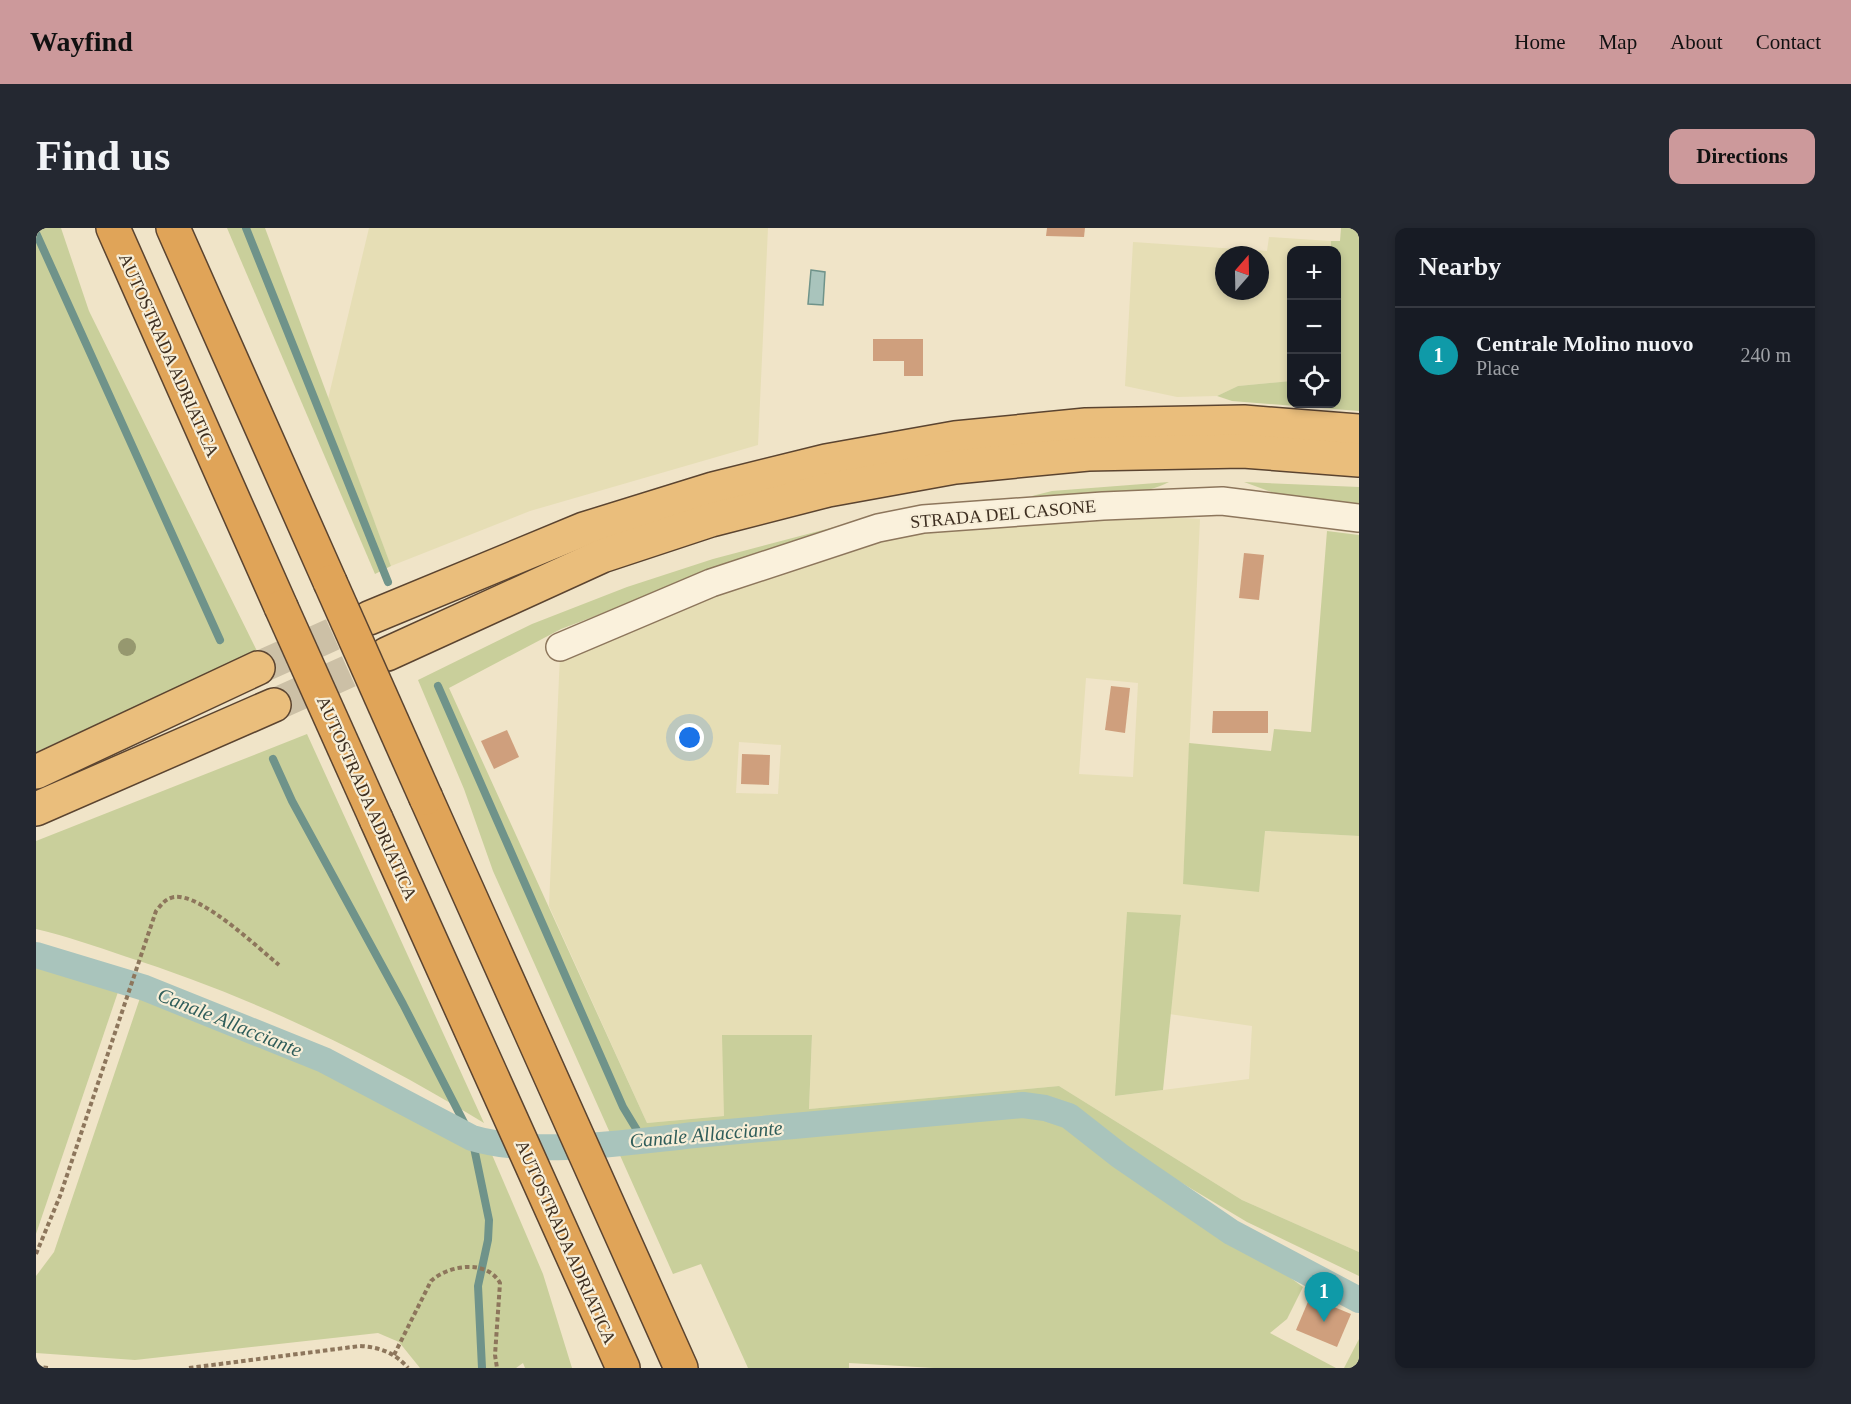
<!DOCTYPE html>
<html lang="en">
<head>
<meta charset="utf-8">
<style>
  body { margin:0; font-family:Georgia,serif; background:#242831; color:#f1f3f6 }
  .controls { position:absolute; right:18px; top:18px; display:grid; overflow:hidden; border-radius:12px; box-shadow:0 3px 9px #0003 }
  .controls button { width:54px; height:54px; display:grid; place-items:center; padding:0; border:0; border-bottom:2px solid #363941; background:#171b24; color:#f1f3f6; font:30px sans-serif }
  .compass { position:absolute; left:1179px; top:18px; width:54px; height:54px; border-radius:50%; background:#171b24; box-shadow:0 3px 9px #0003; rotate:20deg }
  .you { position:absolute; left:654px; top:510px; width:21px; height:21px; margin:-15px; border:4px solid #fff; border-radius:50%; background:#1a73e8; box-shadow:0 0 0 9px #1a73e833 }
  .badge { display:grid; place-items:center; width:39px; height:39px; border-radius:50%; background:#cc999b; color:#fff; font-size:20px; font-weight:700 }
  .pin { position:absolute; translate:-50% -50px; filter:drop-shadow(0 2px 3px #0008) }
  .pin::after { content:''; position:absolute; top:32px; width:21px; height:18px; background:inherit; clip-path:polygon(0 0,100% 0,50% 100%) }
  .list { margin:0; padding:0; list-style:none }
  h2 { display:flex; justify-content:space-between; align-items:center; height:78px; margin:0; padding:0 24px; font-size:26px }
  h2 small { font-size:20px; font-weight:400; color:#9ea1a6 }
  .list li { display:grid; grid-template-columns:39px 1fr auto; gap:18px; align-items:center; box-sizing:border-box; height:96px; padding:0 24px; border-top:2px solid #363941 }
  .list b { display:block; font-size:22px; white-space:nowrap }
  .list p { margin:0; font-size:20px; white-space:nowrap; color:#9ea1a6 }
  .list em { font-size:20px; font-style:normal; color:#9ea1a6 }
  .icon { flex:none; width:33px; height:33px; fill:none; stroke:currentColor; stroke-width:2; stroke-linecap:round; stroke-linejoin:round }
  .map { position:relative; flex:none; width:1323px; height:1140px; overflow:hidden; border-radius:12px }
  header { display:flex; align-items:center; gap:36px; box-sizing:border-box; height:84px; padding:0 30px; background:#cc999b; color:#111 }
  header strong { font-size:28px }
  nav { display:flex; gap:33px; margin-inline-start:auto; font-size:21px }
  .intro { display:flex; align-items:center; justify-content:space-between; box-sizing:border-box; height:144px; padding:0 36px }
  h1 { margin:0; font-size:42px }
  .button { padding:15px 27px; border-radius:12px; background:#cc999b; color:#111; font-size:21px; font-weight:700 }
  main { display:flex; gap:36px; padding:0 36px }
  aside { flex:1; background:#171b24; border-radius:12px; box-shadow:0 3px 9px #0003 }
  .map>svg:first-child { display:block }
  .farmland { fill:#e6deb5; fill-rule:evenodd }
  .green { fill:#c9cf9b }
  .water { fill:#a9c4bc; stroke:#6f938a; stroke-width:1.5 }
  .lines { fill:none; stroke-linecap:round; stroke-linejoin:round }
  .stream { stroke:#6f938a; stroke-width:8 }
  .canal { stroke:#a9c4bc; stroke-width:26 }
  .building { fill:#cf9f7d }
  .trunk-tunnel { stroke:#ccc0a6; stroke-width:33; stroke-dasharray:33 16; stroke-linecap:butt }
  .minor-casing { stroke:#8d765c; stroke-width:30 }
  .trunk-casing { stroke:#5b4430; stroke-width:36 }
  .motorway-casing { stroke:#5b4430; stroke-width:36 }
  .path { stroke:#8d765c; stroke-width:4; stroke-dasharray:4.5 3; stroke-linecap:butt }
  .minor { stroke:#faf1dc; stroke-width:27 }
  .trunk { stroke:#eabe7c; stroke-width:33 }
  .motorway { stroke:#e0a458; stroke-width:33 }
  .motorway-bridge-casing { stroke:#5b4430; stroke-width:36; stroke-linecap:butt }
  .motorway-bridge { stroke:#e0a458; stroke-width:33 }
  .tree { fill:#96986f }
  .labels { text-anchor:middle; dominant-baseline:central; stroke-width:4.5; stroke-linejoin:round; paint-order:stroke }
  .street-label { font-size:18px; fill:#3d2e20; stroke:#f7eed8 }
  .water-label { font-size:20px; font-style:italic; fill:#2f5d5a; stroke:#f7eed8 }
</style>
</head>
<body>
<header>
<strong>Wayfind</strong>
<nav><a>Home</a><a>Map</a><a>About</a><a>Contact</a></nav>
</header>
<div class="intro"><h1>Find us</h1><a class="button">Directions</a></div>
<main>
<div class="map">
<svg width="1323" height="1140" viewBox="0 0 1323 1140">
  <rect width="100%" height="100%" fill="#f0e4c8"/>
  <!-- farmland -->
  <g class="farmland">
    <polygon points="333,0 732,0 722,217 494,283 355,338 292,171"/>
    <path d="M1233,9L1295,13V22H1256L1255,153L1202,158L1181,168L1141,169L1089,158L1097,14L1231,23ZM1188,27H1224V63H1188Z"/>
    <path d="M1110,288L1164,291L1147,656L1228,603L1323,608V1024L1206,972L1023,858L773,881L776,808L688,888L611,895L513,678L524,426L671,366L810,320L890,301ZM1050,450L1102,455L1097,549L1043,546ZM703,514L745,517L742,566L700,565ZM1145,687L1133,786L1216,798L1213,851L1080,868Z"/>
  </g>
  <!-- green -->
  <g class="green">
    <polygon points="0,0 25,0 53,83 221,423 0,524"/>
    <polygon points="191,0 229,0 355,338 339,346"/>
    <polygon points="1305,0 1323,0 1323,183 1196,173 1181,168 1202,158 1255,153 1256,176 1300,176 1300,22 1295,22 1295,13 1304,13"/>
    <path d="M1133,254C1096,273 1037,269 996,268L1016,263Z"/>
    <polygon points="1208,254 1323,259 1323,278 1255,271"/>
    <path d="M962,270L862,288L602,372L525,401L413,460L611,895L688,888L686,807H776L773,881L1023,858L1206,972L1323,1024V1048L1211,994L1109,933L1111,955C1163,990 1217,1021 1267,1059L1251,1091L1234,1105L1300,1140H898L813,1135V1140H712L665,1036L637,1046L457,643L428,561L382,452L496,396L591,359L677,331L863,282Z"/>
    <polygon points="1291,303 1323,307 1323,608 1229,603 1223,664 1147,656 1153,515 1235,523 1238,501 1275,504"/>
    <path d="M271,506L448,895C335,826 214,768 88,728C59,718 30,708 0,701V613Z"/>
    <polygon points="1091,684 1145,687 1127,862 1079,868"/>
    <polygon points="0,739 83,761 0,1006"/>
    <polygon points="105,767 285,841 433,921 454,922 507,1046 536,1140 489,1140 487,1135 480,1140 384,1140 363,1114 342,1105 99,1132 0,1125 0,1048 18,1024"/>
    <polygon points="1323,1111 1323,1140 1308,1140"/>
  </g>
  <!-- water -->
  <polygon class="water" points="775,42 789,44 787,77 772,76"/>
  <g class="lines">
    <!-- stream -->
    <g class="stream">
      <polyline points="210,0 352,354"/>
      <polyline points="0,5 184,412"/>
      <polyline points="402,458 587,879 607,912"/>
      <polyline points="237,531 256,573 367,776 436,910 453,992 452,1012 442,1058 446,1140"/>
    </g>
    <!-- canal -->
    <path class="canal" d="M0,727L109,760L288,832L436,910C502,929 591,914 659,907C768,897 878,887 987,877L1009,880L1033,888L1084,928L1195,1004L1323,1072"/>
  </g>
  <!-- building -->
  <g class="building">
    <polygon points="1011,0 1049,0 1048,9 1010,8"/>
    <polygon points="837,111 887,111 887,148 868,148 868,133 837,133"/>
    <polygon points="1208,325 1228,327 1223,372 1203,370"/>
    <polygon points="1075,458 1094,460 1089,505 1069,502"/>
    <polygon points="1177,483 1232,483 1232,505 1176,505"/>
    <polygon points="471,502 483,529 458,541 445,513"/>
    <polygon points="706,526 734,527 733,557 705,556"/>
    <polygon points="1274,1069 1315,1086 1301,1119 1260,1102"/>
  </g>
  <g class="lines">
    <!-- trunk-tunnel -->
    <g class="trunk-tunnel">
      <polyline points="222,440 333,390"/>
      <polyline points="238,477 351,426"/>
    </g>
    <defs>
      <polyline id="minor" points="524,419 675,355 842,300 887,291 1067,278 1186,273 1323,290"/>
      <g id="trunk">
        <polyline points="333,390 548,301 677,261 790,233 919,210 1050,197 1208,194 1323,203"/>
        <polyline points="351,426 566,328 675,292 792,262 919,239 1052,226 1207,223 1323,232"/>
        <polyline points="0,544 222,440"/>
        <polyline points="0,581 238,477"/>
      </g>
      <g id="motorway">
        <polyline points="77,0 245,379"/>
        <polyline points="137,0 294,354"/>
        <polyline points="390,570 645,1140"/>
        <polyline points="340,591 587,1140"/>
      </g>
    </defs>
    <!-- minor casing -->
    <use href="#minor" class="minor-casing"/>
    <!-- trunk casing -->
    <use href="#trunk" class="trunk-casing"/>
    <!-- motorway casing -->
    <use href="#motorway" class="motorway-casing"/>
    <!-- path -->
    <g class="path">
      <polyline points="1321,0 1323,1"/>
      <path d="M0,1026L24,968L120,683C126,676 129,671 138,669C165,665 222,720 243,737"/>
      <path d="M358,1127L395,1053C412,1037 451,1031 464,1055L459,1127L461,1140"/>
      <polyline points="0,1139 13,1140"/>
      <path d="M153,1140L324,1118C344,1119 359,1125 372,1140"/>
    </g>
    <!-- minor -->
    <use href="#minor" class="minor"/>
    <!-- trunk -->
    <use href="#trunk" class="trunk"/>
    <!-- motorway -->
    <use href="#motorway" class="motorway"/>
    <defs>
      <g id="motorway-bridge">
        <polyline points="294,354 390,570"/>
        <polyline points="245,379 340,591"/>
      </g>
    </defs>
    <!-- motorway-bridge casing -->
    <use href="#motorway-bridge" class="motorway-bridge-casing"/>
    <!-- motorway-bridge -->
    <use href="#motorway-bridge" class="motorway-bridge"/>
  </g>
  <!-- trees -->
  <circle class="tree" cx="91" cy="419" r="9"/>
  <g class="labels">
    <!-- street labels -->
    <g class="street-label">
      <text transform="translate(133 127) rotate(66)">AUTOSTRADA ADRIATICA</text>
      <text transform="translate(967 286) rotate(-5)">STRADA DEL CASONE</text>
      <text transform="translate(331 570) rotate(66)">AUTOSTRADA ADRIATICA</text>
      <text transform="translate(530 1014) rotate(66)">AUTOSTRADA ADRIATICA</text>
    </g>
    <!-- water labels -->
    <g class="water-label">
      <text transform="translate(194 794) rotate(22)">Canale Allacciante</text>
      <text transform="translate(670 906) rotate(-5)">Canale Allacciante</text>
    </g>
  </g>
</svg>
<div class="controls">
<button>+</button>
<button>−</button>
<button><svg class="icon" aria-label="locate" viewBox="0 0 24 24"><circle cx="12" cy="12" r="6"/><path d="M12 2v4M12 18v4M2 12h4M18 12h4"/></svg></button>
</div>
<svg class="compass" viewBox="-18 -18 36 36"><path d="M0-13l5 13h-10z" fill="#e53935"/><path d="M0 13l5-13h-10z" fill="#9ea1a6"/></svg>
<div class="you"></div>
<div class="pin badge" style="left:1288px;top:1094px;background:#0f9aa8">1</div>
</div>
<aside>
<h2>Nearby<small></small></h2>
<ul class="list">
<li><span class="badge" style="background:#0f9aa8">1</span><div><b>Centrale Molino nuovo</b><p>Place</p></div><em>240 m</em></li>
</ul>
</aside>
</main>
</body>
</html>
